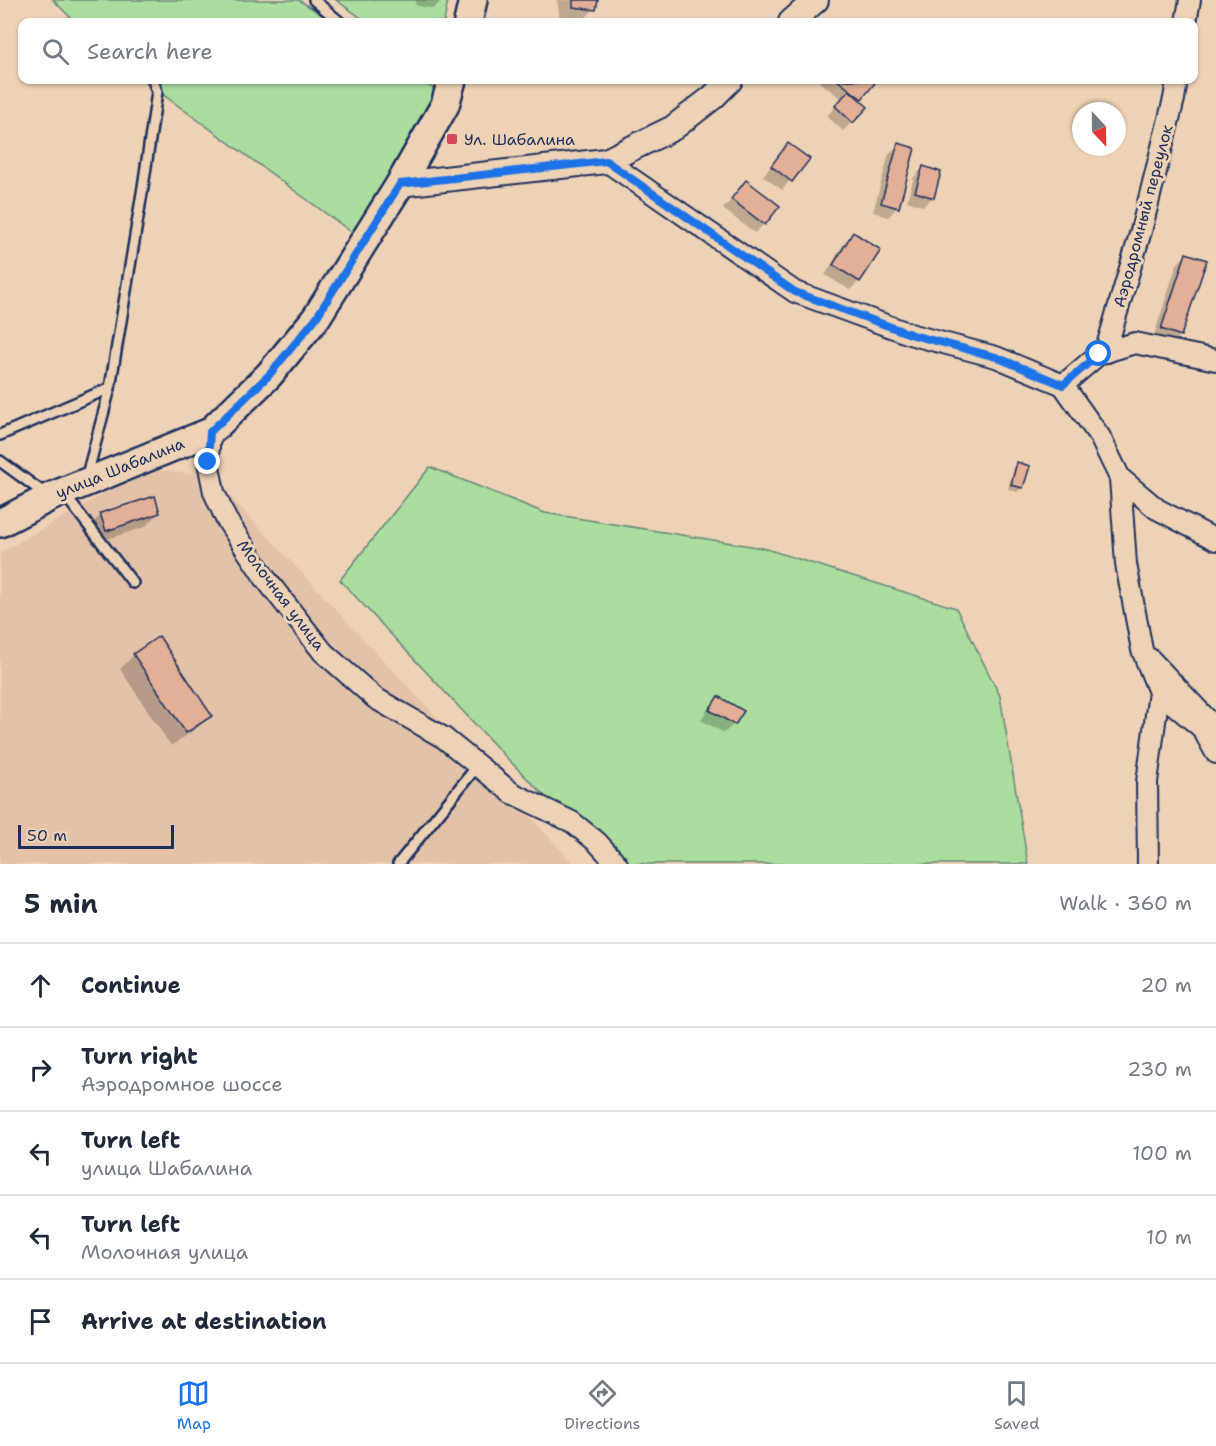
<!DOCTYPE html>
<html lang="en">
<head>
<meta charset="utf-8">
<style>
  body { margin:0; font-family:"Shantell Sans",sans-serif; background:#f6f6f7; color:#1f2937 }
  .compass { position:absolute; left:1072px; top:102px; width:54px; height:54px; border-radius:50%; background:#fff; box-shadow:0 2px 4px #0004; rotate:158deg }
  .scale { position:absolute; left:18px; bottom:15px; width:156px; box-sizing:border-box; padding-left:6px; border:3px solid #1b2f5e; border-top:0; font-size:16px; line-height:21px; white-space:nowrap; color:#1b2f5e; -webkit-text-stroke:4px #eed2b5; paint-order:stroke }
  .stop { position:absolute; width:18px; height:18px; margin:-14px; border:4px solid #1a73e8; border-radius:50%; background:#fff }
  .stop.end { background:#1a73e8; border-color:#fff; box-shadow:0 2px 6px #0008 }
  .list { margin:0; padding:0; list-style:none }
  h2 { display:flex; justify-content:space-between; align-items:center; height:78px; margin:0; padding:0 24px; font-size:26px }
  h2 small { font-size:20px; font-weight:400; color:#747a83 }
  .list li { display:grid; grid-template-columns:39px 1fr auto; gap:18px; align-items:center; box-sizing:border-box; height:84px; padding:0 24px; border-top:2px solid #e0e1e3 }
  .list b { display:block; font-size:22px; white-space:nowrap }
  .list p { margin:0; font-size:20px; white-space:nowrap; color:#747a83 }
  .list em { font-size:20px; font-style:normal; color:#747a83 }
  .icon { flex:none; width:33px; height:33px; fill:none; stroke:currentColor; stroke-width:2; stroke-linecap:round; stroke-linejoin:round }
  .map { position:relative; flex:none; width:1216px; height:864px; overflow:hidden }
  .search { position:absolute; background:#fff; box-shadow:0 2px 4px #0004; left:18px; right:18px; top:18px; height:66px; display:flex; align-items:center; gap:15px; box-sizing:border-box; padding:0 21px; border-radius:12px; color:#747a83; font-size:22px }
  .sheet { height:498px; background:#fff }
  nav { display:flex; justify-content:space-around; align-items:center; box-sizing:border-box; height:84px; border-top:2px solid #e0e1e3; background:#fff; font-size:16px; color:#747a83 }
  nav a { display:grid; justify-items:center; gap:3px }
  nav .on { color:#1a73e8 }
  .map>svg:first-child { display:block }
  .built { fill:#e3c2a9 }
  .green { fill:#abdd9e; stroke:#63867e; stroke-width:1.5 }
  .shadow { fill:#0003 }
  .building { fill:#e3af97; stroke:#1b2f5e; stroke-width:1.5 }
  .lines { fill:none; stroke-linecap:round; stroke-linejoin:round }
  .service-casing { stroke:#1b2f5e; stroke-width:14 }
  .minor-casing { stroke:#1b2f5e; stroke-width:24 }
  .tertiary-casing { stroke:#1b2f5e; stroke-width:28 }
  .secondary-casing { stroke:#1b2f5e; stroke-width:32 }
  .service { stroke:#eed2b5; stroke-width:9 }
  .minor { stroke:#eed2b5; stroke-width:20 }
  .tertiary { stroke:#eed2b5; stroke-width:24 }
  .secondary { stroke:#eed2b5; stroke-width:27 }
  .route { stroke:#1a73e8; stroke-width:8 }
  .poi-dot { fill:#d1495b; stroke:#eed2b5; stroke-width:2 }
  .labels { text-anchor:middle; dominant-baseline:central; stroke-width:6; stroke-linejoin:round; paint-order:stroke }
  .poi-label { font-size:16px; fill:#1b2f5e; stroke:#eed2b5; text-anchor:start }
  .street-label { font-size:16px; fill:#1b2f5e; stroke:#eed2b5 }
</style>
</head>
<body>
<div class="map">
<svg width="1216" height="864" viewBox="0 0 1216 864">
  <rect width="100%" height="100%" fill="#eed2b5"/>
  <filter id="ink" filterUnits="userSpaceOnUse"><feTurbulence type="fractalNoise" baseFrequency=".0167" numOctaves="2"/><feDisplacementMap in="SourceGraphic" scale="12" xChannelSelector="R" yChannelSelector="G"/><feConvolveMatrix kernelMatrix="1 2 1 2 8 2 1 2 1" color-interpolation-filters="sRGB"/></filter>
  <g filter="url(#ink)">
    <!-- built -->
    <polygon class="built" points="147,469 211,476 574,864 0,864 0,553"/>
    <!-- green -->
    <g class="green">
      <polygon points="53,0 299,0 333,22 75,22"/>
      <polygon points="336,0 448,0 444,22 367,22"/>
      <polygon points="143,80 420,80 436,90 354,234"/>
      <polygon points="430,467 545,513 763,548 956,608 1000,696 1028,864 612,864 503,754 340,580"/>
    </g>
    <!-- shadow -->
    <g class="shadow">
      <polygon points="416,0 442,0 433,9 415,5"/>
      <polygon points="557,0 597,0 594,9 581,22 560,20"/>
      <polygon points="821,80 868,80 873,83 859,101 852,122 843,131 827,116 842,99 819,82"/>
      <polygon points="788,145 808,159 782,190 763,176"/>
      <polygon points="898,145 898,207 888,217 873,212 889,154"/>
      <polygon points="923,168 933,197 923,206 907,201 914,177"/>
      <polygon points="746,182 764,224 755,233 723,209"/>
      <polygon points="853,234 879,250 859,281 850,290 825,275 844,243"/>
      <polygon points="1186,255 1180,335 1171,344 1153,338 1177,264"/>
      <polygon points="1018,464 1022,488 1017,492 1008,489 1014,468"/>
      <polygon points="159,513 145,527 92,544 87,529 101,515"/>
      <polygon points="134,655 210,716 196,729 171,746 120,669"/>
      <polygon points="719,698 742,711 734,724 724,733 701,720 709,707"/>
    </g>
    <!-- building -->
    <g class="building">
      <polygon points="573,0 598,0 596,10 573,7"/>
      <polygon points="837,80 871,80 875,83 862,99"/>
      <polygon points="849,90 868,107 853,123 835,106"/>
      <polygon points="788,143 810,159 792,182 771,166"/>
      <polygon points="898,143 915,148 899,208 881,203"/>
      <polygon points="923,166 941,172 934,198 915,192"/>
      <polygon points="746,180 780,206 765,225 731,199"/>
      <polygon points="853,232 881,250 860,282 833,265"/>
      <polygon points="1186,253 1207,260 1181,336 1161,329"/>
      <polygon points="1017,462 1030,466 1023,488 1011,485"/>
      <polygon points="155,496 160,513 106,531 100,513"/>
      <polygon points="159,636 212,716 186,733 133,654"/>
      <polygon points="718,696 744,711 735,725 709,710"/>
    </g>
    <g class="lines">
      <defs>
        <g id="service">
          <polyline points="314,0 340,22"/>
          <polyline points="0,435 110,388 143,187 157,92 153,80"/>
          <polyline points="0,461 48,496"/>
          <polyline points="86,479 110,388"/>
          <polyline points="64,494 133,583"/>
          <polyline points="398,864 478,765"/>
        </g>
        <g id="minor">
          <polyline points="1186,22 1190,0"/>
          <polyline points="606,161 795,292 913,335 996,357 1063,385 1100,437 1120,478 1126,564 1142,650 1159,692 1147,782 1148,864"/>
          <polyline points="1107,352 1107,346 1141,231 1174,99 1177,80"/>
          <polyline points="1063,385 1099,354 1135,343 1216,360"/>
          <polyline points="210,432 208,462 214,492 226,519 265,578 323,652 375,698 444,738 512,793 572,822 597,842 617,864"/>
          <polyline points="1120,478 1157,509 1216,540"/>
          <polyline points="1150,659 1216,729"/>
          <polyline points="1159,692 1202,728 1216,753"/>
        </g>
        <g id="tertiary">
          <polyline points="791,22 816,0"/>
          <polyline points="400,184 606,161 673,128 713,97 730,80"/>
        </g>
        <g id="secondary">
          <polyline points="468,22 473,0"/>
          <polyline points="0,523 50,497 210,432 269,375 316,318 400,184 445,105 452,80"/>
        </g>
      </defs>
      <!-- service casing -->
      <use href="#service" class="service-casing"/>
      <!-- minor casing -->
      <use href="#minor" class="minor-casing"/>
      <!-- tertiary casing -->
      <use href="#tertiary" class="tertiary-casing"/>
      <!-- secondary casing -->
      <use href="#secondary" class="secondary-casing"/>
      <!-- service -->
      <use href="#service" class="service"/>
      <!-- minor -->
      <use href="#minor" class="minor"/>
      <!-- tertiary -->
      <use href="#tertiary" class="tertiary"/>
      <!-- secondary -->
      <use href="#secondary" class="secondary"/>
    </g>
  </g>
  <g class="lines" filter="url(#ink)">
    <!-- route -->
    <polyline class="route" points="208,462 210,432 269,375 316,318 400,184 606,161 795,292 913,335 996,357 1063,385 1099,354"/>
  </g>
  <!-- markers -->
  <rect class="poi-dot" x="446" y="133" width="12" height="12" rx="3"/>
  <g class="labels">
    <!-- poi labels -->
    <g class="poi-label">
      <text x="464" y="139">Ул. Шабалина</text>
    </g>
    <!-- street labels -->
    <g class="street-label">
      <text transform="translate(1143 216) rotate(-75)">Аэродромный переулок</text>
      <text transform="translate(120 468) rotate(-22)">улица Шабалина</text>
      <text transform="translate(281 595) rotate(53)">Молочная улица</text>
    </g>
  </g>
</svg>
<svg class="compass" viewBox="-18 -18 36 36"><path d="M0-13l5 13h-10z" fill="#e53935"/><path d="M0 13l5-13h-10z" fill="#747a83"/></svg>
<div class="scale">50 m</div>
<div class="stop" style="left:1099px;top:354px"></div>
<div class="stop end" style="left:208px;top:462px"></div>
<div class="search"><svg class="icon" aria-label="search" viewBox="0 0 24 24"><circle cx="10" cy="10" r="6"/><path d="M15 15l6 6"/></svg>Search here</div>
</div>
<section class="sheet">
<h2>5 min<small>Walk · 360 m</small></h2>
<ul class="list">
<li><svg class="icon" aria-label="ahead" viewBox="0 0 24 24"><path d="M12 20V5M6 11l6-6 6 6"/></svg><div><b>Continue</b></div><em>20 m</em></li>
<li><svg class="icon" aria-label="right" viewBox="0 0 24 24"><path d="M7 20v-9h11M14 6l5 5-5 5"/></svg><div><b>Turn right</b><p>Аэродромное шоссе</p></div><em>230 m</em></li>
<li><svg class="icon" aria-label="left" viewBox="0 0 24 24"><path d="M17 20v-9H6M10 6l-5 5 5 5"/></svg><div><b>Turn left</b><p>улица Шабалина</p></div><em>100 m</em></li>
<li><svg class="icon" aria-label="left" viewBox="0 0 24 24"><path d="M17 20v-9H6M10 6l-5 5 5 5"/></svg><div><b>Turn left</b><p>Молочная улица</p></div><em>10 m</em></li>
<li><svg class="icon" aria-label="arrive" viewBox="0 0 24 24"><path d="M6 21V4h12l-3 4 3 4H6"/></svg><div><b>Arrive at destination</b></div></li>
</ul>
</section>
<nav>
<a class="on"><svg class="icon" aria-label="map" viewBox="0 0 24 24"><path d="M3 6l6-2 6 2 6-2v14l-6 2-6-2-6 2zM9 4v14M15 6v14"/></svg>Map</a>
<a><svg class="icon" aria-label="directions" viewBox="0 0 24 24"><path d="M12 3l9 9-9 9-9-9zM9 14v-3h6M13 9l2 2-2 2"/></svg>Directions</a>
<a><svg class="icon" aria-label="saved" viewBox="0 0 24 24"><path d="M7 4h10v16l-5-4-5 4z"/></svg>Saved</a>
</nav>
</body>
</html>
